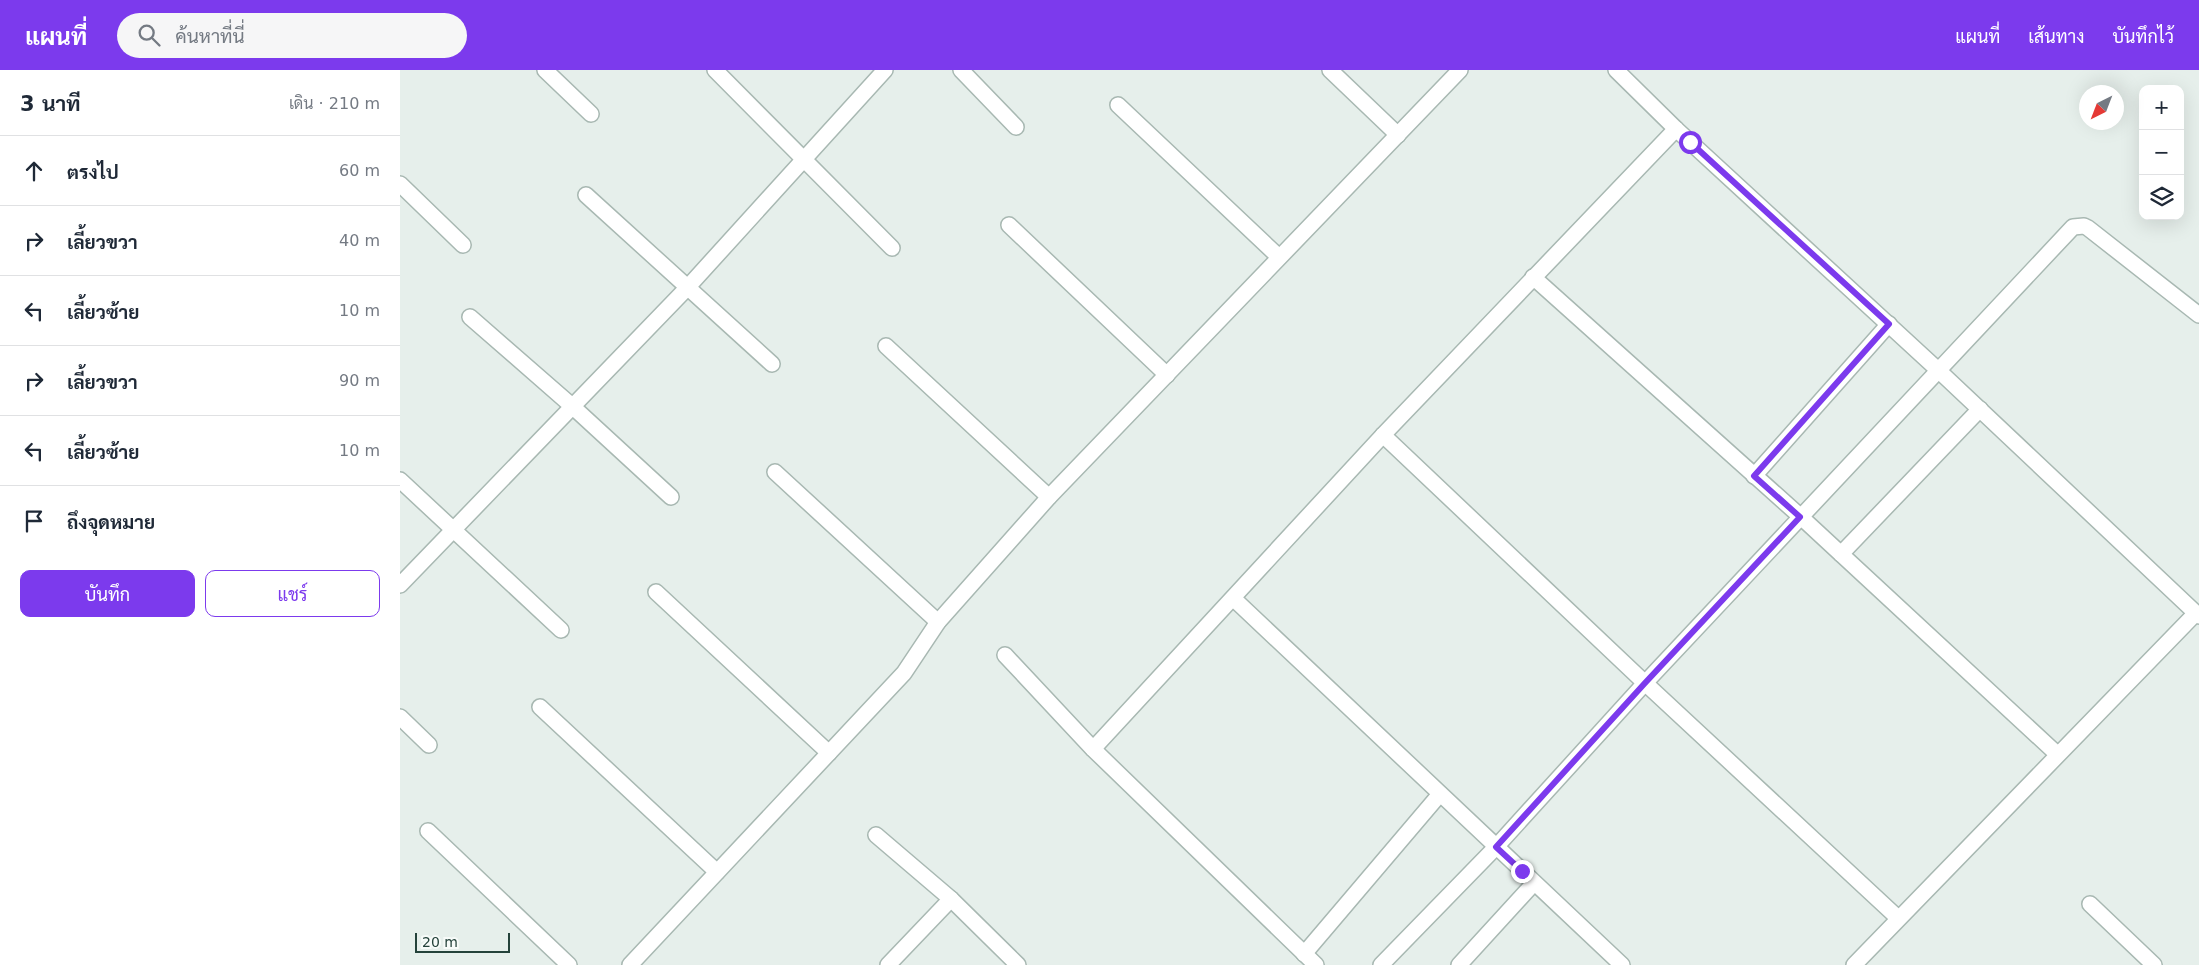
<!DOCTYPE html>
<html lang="th">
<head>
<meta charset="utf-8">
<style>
  body { margin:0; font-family:"DejaVu Sans",Sarabun,sans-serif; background:#f6f6f7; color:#1f2937 }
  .controls { position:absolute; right:15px; top:15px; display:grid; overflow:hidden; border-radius:10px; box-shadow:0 5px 20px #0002 }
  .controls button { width:45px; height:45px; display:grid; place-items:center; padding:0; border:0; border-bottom:1px solid #e0e1e3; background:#fff; color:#1f2937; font:25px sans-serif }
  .compass { position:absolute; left:1679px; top:15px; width:45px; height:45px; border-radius:50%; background:#fff; box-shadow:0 5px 20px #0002; rotate:222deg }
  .scale { position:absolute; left:15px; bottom:12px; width:95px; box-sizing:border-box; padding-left:5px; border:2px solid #24423a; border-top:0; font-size:14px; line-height:18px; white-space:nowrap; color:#24423a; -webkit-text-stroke:4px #f7fbf9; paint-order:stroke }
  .stop { position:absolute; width:15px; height:15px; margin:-11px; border:4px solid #7c3aed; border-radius:50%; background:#fff }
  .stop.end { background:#7c3aed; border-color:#fff; box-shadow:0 1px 5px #0008 }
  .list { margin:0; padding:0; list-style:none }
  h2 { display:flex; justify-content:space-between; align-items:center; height:65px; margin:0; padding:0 20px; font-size:21px }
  h2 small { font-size:16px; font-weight:400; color:#747a83 }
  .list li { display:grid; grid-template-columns:32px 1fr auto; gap:15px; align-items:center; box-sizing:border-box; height:70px; padding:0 20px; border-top:1px solid #e0e1e3 }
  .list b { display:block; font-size:19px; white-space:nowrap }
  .list em { font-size:16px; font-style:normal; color:#747a83 }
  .actions { display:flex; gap:10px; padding:15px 20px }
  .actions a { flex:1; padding:11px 0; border:1px solid #7c3aed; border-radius:10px; text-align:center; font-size:18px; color:#7c3aed }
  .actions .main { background:#7c3aed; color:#fff }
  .icon { flex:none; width:28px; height:28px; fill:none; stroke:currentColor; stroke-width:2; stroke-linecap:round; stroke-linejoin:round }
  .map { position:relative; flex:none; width:1799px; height:895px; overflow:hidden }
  header { display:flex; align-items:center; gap:30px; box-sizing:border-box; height:70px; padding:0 25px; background:#7c3aed; color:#fff }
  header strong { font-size:24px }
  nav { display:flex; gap:28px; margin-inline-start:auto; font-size:18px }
  .search { width:350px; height:45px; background:#f6f6f7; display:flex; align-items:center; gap:12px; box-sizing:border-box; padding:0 18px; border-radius:28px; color:#747a83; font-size:19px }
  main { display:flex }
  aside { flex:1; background:#fff }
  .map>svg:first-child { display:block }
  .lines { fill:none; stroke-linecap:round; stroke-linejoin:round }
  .minor-casing { stroke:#a8b8b2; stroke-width:18 }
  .minor { stroke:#fff; stroke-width:15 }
  .route { stroke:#7c3aed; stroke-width:6 }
</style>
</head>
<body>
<header>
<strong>แผนที่</strong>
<div class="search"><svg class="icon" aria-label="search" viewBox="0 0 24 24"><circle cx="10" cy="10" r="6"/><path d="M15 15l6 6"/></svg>ค้นหาที่นี่</div>
<nav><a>แผนที่</a><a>เส้นทาง</a><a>บันทึกไว้</a></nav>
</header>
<main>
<aside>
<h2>3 นาที<small>เดิน · 210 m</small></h2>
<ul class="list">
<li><svg class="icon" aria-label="ahead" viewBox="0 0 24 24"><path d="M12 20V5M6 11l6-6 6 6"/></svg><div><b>ตรงไป</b></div><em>60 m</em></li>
<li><svg class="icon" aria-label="right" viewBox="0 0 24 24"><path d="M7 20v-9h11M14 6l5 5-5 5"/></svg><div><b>เลี้ยวขวา</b></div><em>40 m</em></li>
<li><svg class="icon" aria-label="left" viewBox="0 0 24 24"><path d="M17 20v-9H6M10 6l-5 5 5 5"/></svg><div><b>เลี้ยวซ้าย</b></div><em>10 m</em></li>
<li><svg class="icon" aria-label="right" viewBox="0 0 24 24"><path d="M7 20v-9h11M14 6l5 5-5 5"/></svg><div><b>เลี้ยวขวา</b></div><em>90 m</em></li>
<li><svg class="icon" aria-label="left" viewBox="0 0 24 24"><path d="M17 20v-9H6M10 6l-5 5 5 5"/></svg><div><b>เลี้ยวซ้าย</b></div><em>10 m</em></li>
<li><svg class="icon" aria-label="arrive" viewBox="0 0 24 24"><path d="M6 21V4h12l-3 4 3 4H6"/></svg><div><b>ถึงจุดหมาย</b></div></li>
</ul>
<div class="actions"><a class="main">บันทึก</a><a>แชร์</a></div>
</aside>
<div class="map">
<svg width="1799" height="895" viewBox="0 0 1799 895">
  <rect width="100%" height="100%" fill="#e6efeb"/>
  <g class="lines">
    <defs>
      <g id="minor">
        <polyline points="145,0 191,44"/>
        <polyline points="315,0 492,178"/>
        <polyline points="561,0 616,57"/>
        <polyline points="930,0 998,65"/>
        <polyline points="1216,0 1276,59 1538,300 1799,546"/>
        <polyline points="718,35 879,187"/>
        <polyline points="0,114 63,175"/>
        <polyline points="186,125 372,294"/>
        <polyline points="609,155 767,305"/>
        <polyline points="1133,207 1401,447 1657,684"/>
        <polyline points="70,247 172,336 271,427"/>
        <polyline points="486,276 649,427"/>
        <polyline points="983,365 1245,613 1498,848"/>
        <polyline points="375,402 538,552"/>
        <polyline points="1354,406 1489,254"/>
        <polyline points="0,410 161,560"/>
        <polyline points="1441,484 1580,339"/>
        <polyline points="0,515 287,218 485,0"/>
        <polyline points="256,522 429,683"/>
        <polyline points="834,529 1222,895"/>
        <polyline points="605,585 693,679 916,895"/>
        <polyline points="140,637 317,802"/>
        <polyline points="0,647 29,675"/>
        <polyline points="693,679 983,365 1276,59"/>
        <polyline points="28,761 169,895"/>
        <polyline points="476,765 551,829 618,895"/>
        <polyline points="1690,834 1754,895"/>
        <polyline points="904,884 1040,724"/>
        <polyline points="230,895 504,603 538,552 649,427 1060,0"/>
        <polyline points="488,895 551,829"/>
        <polyline points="981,895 1096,777 1245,613 1673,157 1684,156 1688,158 1799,245"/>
        <polyline points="1059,895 1134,813"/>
        <polyline points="1454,895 1796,543"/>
      </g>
    </defs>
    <!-- minor casing -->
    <use href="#minor" class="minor-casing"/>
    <!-- minor -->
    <use href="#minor" class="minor"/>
  </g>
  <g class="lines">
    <!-- route -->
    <polyline class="route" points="1122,801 1096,777 1245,613 1400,447 1354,406 1489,254 1290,72"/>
  </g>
</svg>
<div class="controls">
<button>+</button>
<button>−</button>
<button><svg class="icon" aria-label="layers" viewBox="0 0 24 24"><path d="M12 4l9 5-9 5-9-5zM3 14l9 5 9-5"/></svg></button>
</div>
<svg class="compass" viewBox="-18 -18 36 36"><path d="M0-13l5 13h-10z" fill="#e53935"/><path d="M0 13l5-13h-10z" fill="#747a83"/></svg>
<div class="scale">20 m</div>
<div class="stop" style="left:1290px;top:72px"></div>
<div class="stop end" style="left:1122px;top:801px"></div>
</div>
</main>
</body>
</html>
